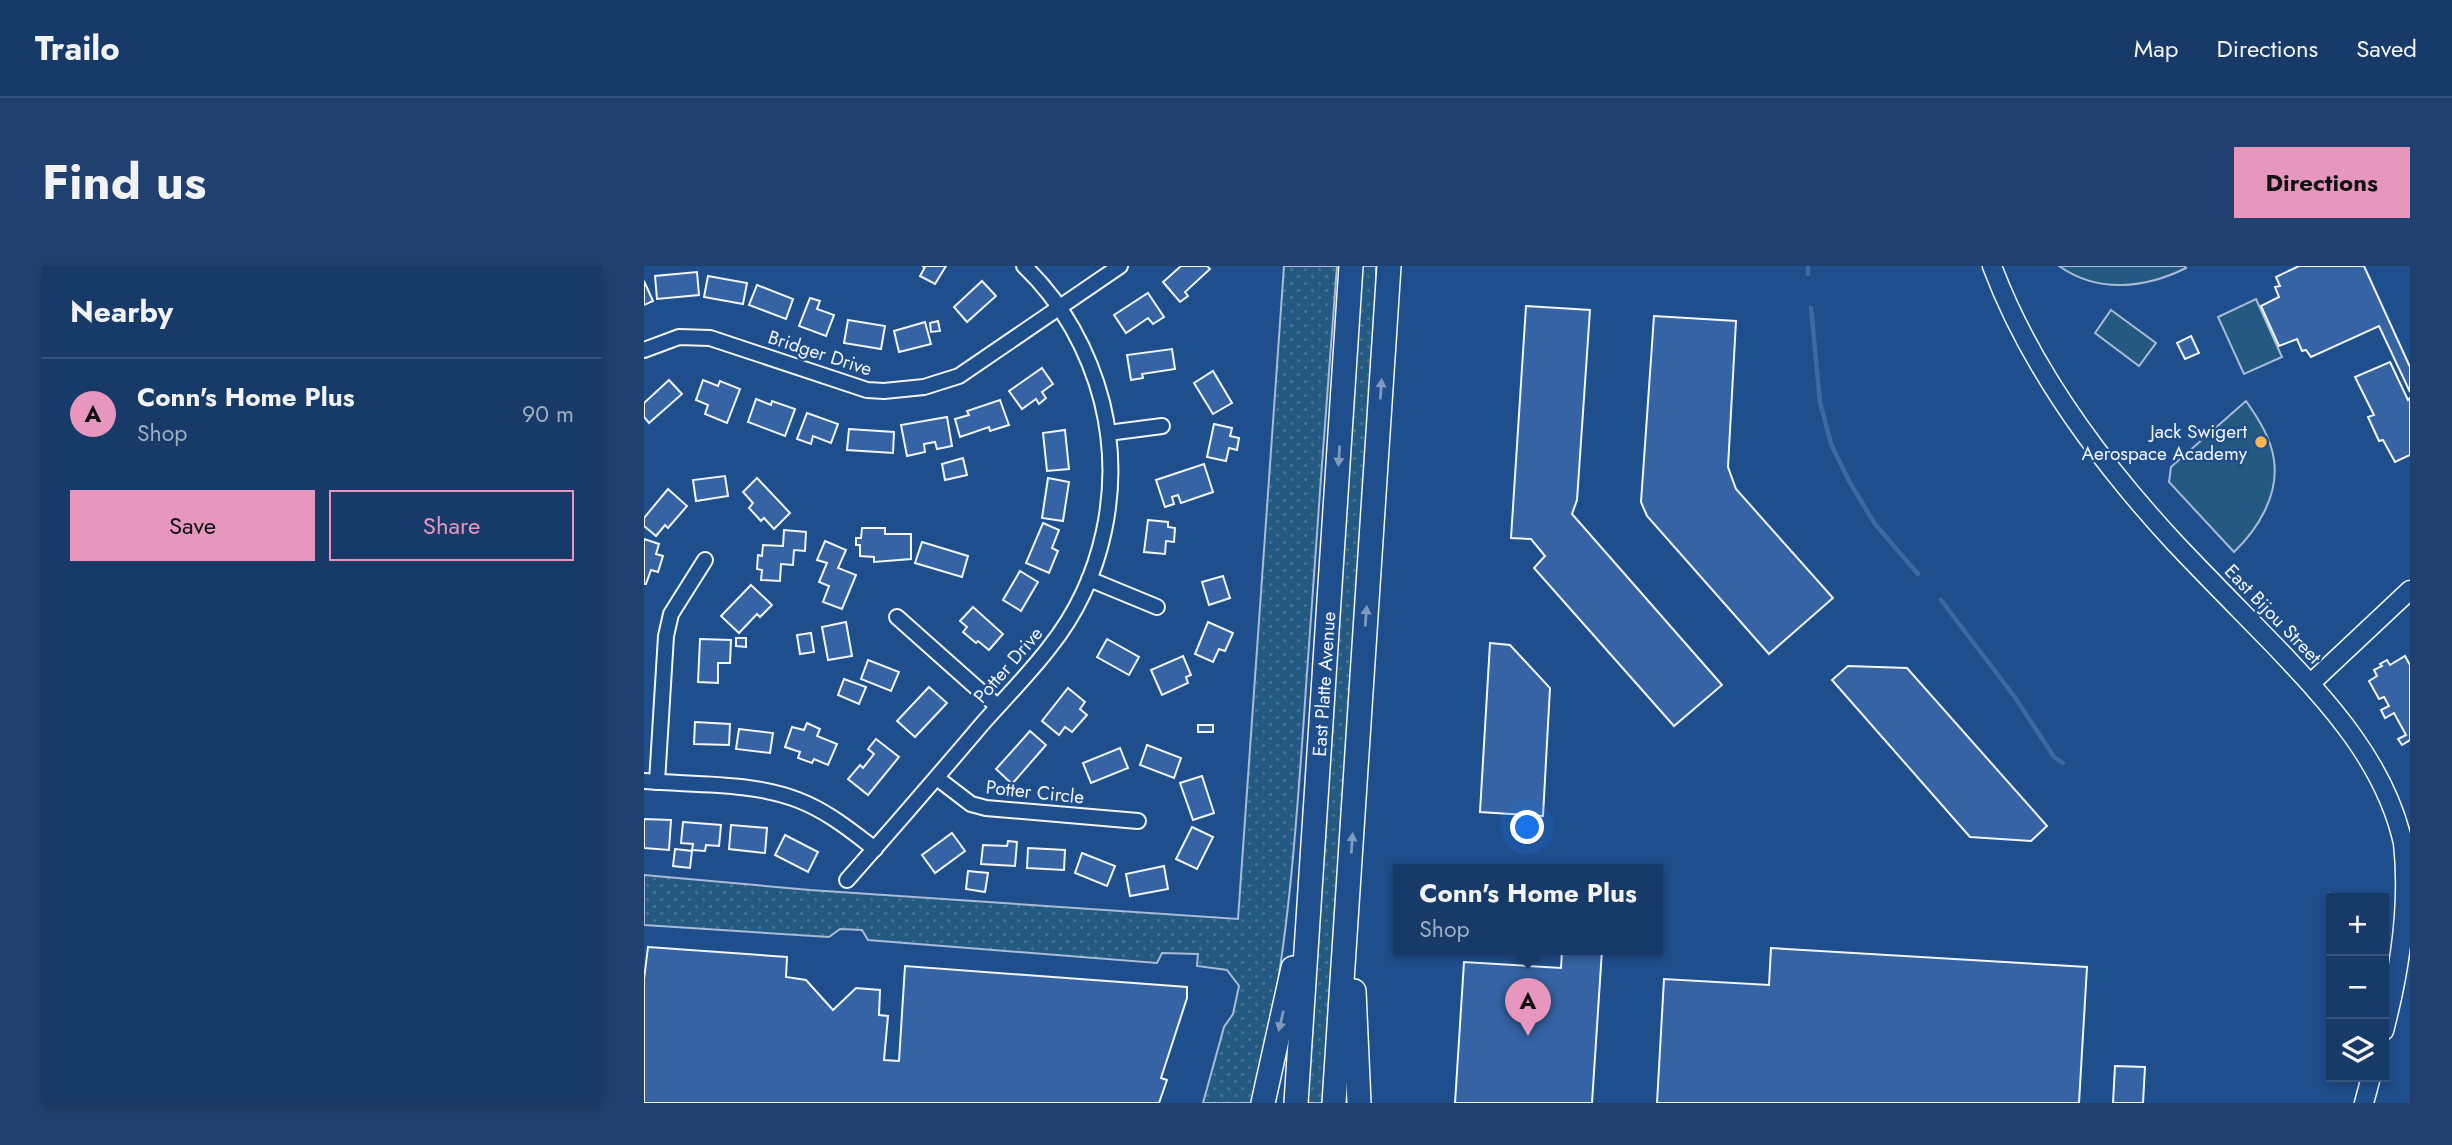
<!DOCTYPE html>
<html lang="en">
<head>
<meta charset="utf-8">
<style>
  body { margin:0; font-family:Jost,sans-serif; background:#20416f; color:#f1f3f6 }
  .controls { position:absolute; right:21px; bottom:21px; display:grid; overflow:hidden; border-radius:0px; box-shadow:0 4px 10px #0003 }
  .controls button { width:63px; height:63px; display:grid; place-items:center; padding:0; border:0; border-bottom:2px solid #36547d; background:#173a69; color:#f1f3f6; font:35px sans-serif }
  .you { position:absolute; left:884px; top:562px; width:24px; height:24px; margin:-18px; border:5px solid #fff; border-radius:50%; background:#1a73e8; box-shadow:0 0 0 10px #1a73e833 }
  .badge { display:grid; place-items:center; width:46px; height:46px; border-radius:50%; background:#e797bd; color:#111; font-size:23px; font-weight:700 }
  .pin { position:absolute; translate:-50% -58px; filter:drop-shadow(0 2px 4px #0008) }
  .pin::after { content:''; position:absolute; top:37px; width:24px; height:21px; background:inherit; clip-path:polygon(0 0,100% 0,50% 100%) }
  .popup { position:absolute; left:749px; top:598px; width:270px; height:91px; box-sizing:border-box; display:grid; place-content:center; border-radius:0px; background:#173a69; filter:drop-shadow(0 2px 5px #0005); font-size:23px; white-space:nowrap; color:#9eadc0 }
  .popup b { font-size:26px; color:#f1f3f6 }
  .popup::after { content:''; position:absolute; left:50%; top:100%; margin-left:-14px; border:14px solid transparent; border-top-color:#173a69 }
  .list { margin:0; padding:0; list-style:none }
  h2 { display:flex; justify-content:space-between; align-items:center; height:91px; margin:0; padding:0 28px; font-size:30px }
  h2 small { font-size:23px; font-weight:400; color:#9eadc0 }
  .list li { display:grid; grid-template-columns:46px 1fr auto; gap:21px; align-items:center; box-sizing:border-box; height:112px; padding:0 28px; border-top:2px solid #36547d }
  .list b { display:block; font-size:26px; white-space:nowrap }
  .list p { margin:0; font-size:23px; white-space:nowrap; color:#9eadc0 }
  .list em { font-size:23px; font-style:normal; color:#9eadc0 }
  .actions { display:flex; gap:14px; padding:21px 28px }
  .actions a { flex:1; padding:16px 0; border:2px solid #e797bd; border-radius:0px; text-align:center; font-size:24px; color:#e797bd }
  .actions .main { background:#e797bd; color:#111 }
  .icon { flex:none; width:38px; height:38px; fill:none; stroke:currentColor; stroke-width:2; stroke-linecap:round; stroke-linejoin:round }
  .map { position:relative; flex:none; width:1766px; height:837px; overflow:hidden; border-radius:0px }
  header { display:flex; align-items:center; gap:42px; box-sizing:border-box; height:98px; padding:0 35px; background:#173a69; border-bottom:2px solid #36547d }
  header strong { font-size:33px }
  nav { display:flex; gap:38px; margin-inline-start:auto; font-size:24px }
  .intro { display:flex; align-items:center; justify-content:space-between; box-sizing:border-box; height:168px; padding:0 42px }
  h1 { margin:0; font-size:49px }
  .button { padding:18px 32px; border-radius:0px; background:#e797bd; color:#111; font-size:24px; font-weight:700 }
  main { display:flex; gap:42px; padding:0 42px }
  aside { flex:1; background:#173a69; border-radius:0px; box-shadow:0 4px 10px #0003 }
  .map>svg:first-child { display:block }
  .grass { fill:url(#grass-dots); stroke:#a8bbd7; stroke-width:2 }
  .garden { fill:#245a82; stroke:#a8bbd7; stroke-width:2 }
  .lines { fill:none; stroke-linecap:round; stroke-linejoin:round }
  .stream { stroke:#3b69a3; stroke-width:4.5 }
  .building { fill:#3563a3; stroke:#f2f6ff; stroke-width:2 }
  .minor-casing { stroke:#f2f6ff; stroke-width:18 }
  .tertiary-casing { stroke:#f2f6ff; stroke-width:21 }
  .trunk-casing { stroke:#f2f6ff; stroke-width:26 }
  .minor { stroke:#1f4e8c; stroke-width:14 }
  .tertiary { stroke:#1f4e8c; stroke-width:18 }
  .trunk { stroke:#1f4e8c; stroke-width:23 }
  .oneway { fill:#7e9ac0 }
  .poi-dot { fill:#ffb74d; stroke:#1f4e8c; stroke-width:2.5 }
  .labels { text-anchor:middle; dominant-baseline:central; stroke-width:5; stroke-linejoin:round; paint-order:stroke }
  .street-label { font-size:19px; fill:#f2f6ff; stroke:#1f4e8c }
  .poi-label { font-size:19px; fill:#f2f6ff; stroke:#1f4e8c; text-anchor:end }
</style>
</head>
<body>
<header>
<strong>Trailo</strong>
<nav><a>Map</a><a>Directions</a><a>Saved</a></nav>
</header>
<div class="intro"><h1>Find us</h1><a class="button">Directions</a></div>
<main>
<aside>
<h2>Nearby<small></small></h2>
<ul class="list">
<li><span class="badge">A</span><div><b>Conn's Home Plus</b><p>Shop</p></div><em>90 m</em></li>
</ul>
<div class="actions"><a class="main">Save</a><a>Share</a></div>
</aside>
<div class="map">
<svg width="1766" height="837" viewBox="0 0 1766 837">
  <defs>
    <pattern id="grass-dots" width="8" height="8" patternUnits="userSpaceOnUse" patternTransform="scale(1.75)"><rect width="8" height="8" fill="#245a82"/><path d="M2 2h.1M6 6h.1" fill="none" stroke="#447295" stroke-width="1.8" stroke-linecap="round"/></pattern>
  </defs>
  <rect width="100%" height="100%" fill="#1f4e8c"/>
  <!-- grass -->
  <g class="grass">
    <path d="M640,0H693C683,136 672,271 663,407C653,551 645,696 610,837H559L580,761L589,748L595,720L583,704L553,700L554,688L518,687L513,697L224,674L218,664L196,663L185,671L0,659V609L166,624L594,653Z"/>
    <polygon points="718,0 732,0 732,88 685,837 663,837"/>
  </g>
  <!-- garden -->
  <g class="garden">
    <path d="M1415,0H1541L1542,2C1502,22 1454,28 1415,0Z"/>
    <polygon points="1612,33 1638,91 1600,108 1574,51"/>
    <polygon points="1467,44 1512,77 1495,100 1451,67"/>
    <path d="M1602,135C1614,152 1627,172 1630,194C1635,229 1614,263 1590,286L1525,216L1527,201Z"/>
  </g>
  <g class="lines">
    <!-- stream -->
    <g class="stream">
      <polyline points="1164,0 1164,8"/>
      <polyline points="1167,42 1176,136 1187,178 1205,215 1231,258 1274,308"/>
      <polyline points="1297,334 1370,430 1410,491 1419,497"/>
      <polyline points="1685,628 1691,632"/>
    </g>
  </g>
  <!-- building -->
  <g class="building">
    <polygon points="278,0 302,0 291,18 276,10 281,1"/>
    <polygon points="537,0 563,0 566,3 541,26 544,30 536,36 519,16"/>
    <polygon points="1655,0 1720,0 1766,101 1766,126 1735,60 1667,91 1662,84 1658,85 1653,73 1635,80 1617,40 1635,31 1631,21 1636,20 1632,11"/>
    <polygon points="53,6 55,29 13,33 11,10"/>
    <polygon points="64,10 103,17 99,38 60,31"/>
    <polygon points="0,15 9,35 0,39"/>
    <polygon points="338,15 352,30 323,56 310,41"/>
    <polygon points="113,19 149,33 142,53 105,39"/>
    <polygon points="504,27 520,51 509,58 504,52 482,67 470,49"/>
    <polygon points="166,32 176,35 173,43 190,49 182,70 155,60"/>
    <polygon points="882,40 946,44 933,234 928,248 1078,419 1030,460 890,302 901,290 887,273 867,272"/>
    <polygon points="1010,50 1092,55 1084,201 1092,223 1189,332 1125,388 1003,250 997,236"/>
    <polygon points="204,54 241,60 237,83 200,77"/>
    <polygon points="294,55 296,65 287,66 286,57"/>
    <polygon points="281,56 287,78 255,86 250,65"/>
    <polygon points="1547,70 1555,87 1541,93 1533,77"/>
    <polygon points="528,83 531,103 498,108 499,112 487,114 483,89"/>
    <polygon points="1746,96 1764,134 1766,132 1766,189 1751,196 1739,174 1735,175 1724,151 1730,149 1711,111"/>
    <polygon points="398,102 409,118 398,126 402,132 395,138 392,133 378,143 365,125"/>
    <polygon points="569,105 588,137 569,148 550,117"/>
    <polygon points="25,114 38,128 5,157 0,151 0,137"/>
    <polygon points="59,114 74,120 76,115 96,123 83,157 61,148 64,139 52,134"/>
    <polygon points="112,133 127,139 128,135 151,143 141,170 104,156"/>
    <polygon points="356,134 365,159 346,165 345,161 316,171 311,153 325,149 323,145"/>
    <polygon points="163,147 194,158 187,177 169,170 167,178 153,173"/>
    <polygon points="303,151 308,180 293,183 291,176 280,178 281,186 263,190 257,159"/>
    <polygon points="570,158 588,162 586,170 595,172 593,184 585,182 582,195 563,191"/>
    <polygon points="205,163 250,166 249,187 203,184"/>
    <polygon points="421,164 425,203 403,205 399,167"/>
    <polygon points="319,192 323,209 301,214 298,198"/>
    <polygon points="560,198 569,226 537,237 534,229 528,231 530,238 521,241 512,214"/>
    <polygon points="81,210 84,230 52,235 49,214"/>
    <polygon points="113,212 146,247 130,263 120,252 117,255 105,242 109,237 99,226"/>
    <polygon points="404,212 425,216 419,255 398,252"/>
    <polygon points="24,223 43,240 24,262 21,259 12,270 0,260 0,252"/>
    <polygon points="504,254 524,256 524,261 531,262 530,276 522,275 521,288 500,286"/>
    <polygon points="399,257 415,264 408,282 414,285 405,307 382,297"/>
    <polygon points="218,262 241,262 241,268 267,268 267,293 230,296 230,291 216,290 216,279 212,279 212,272 217,272"/>
    <polygon points="140,264 162,266 161,285 150,284 149,299 137,298 136,315 117,314 118,304 113,303 114,289 118,290 119,279 139,280"/>
    <polygon points="0,273 15,278 12,288 19,290 14,306 7,304 2,318 0,318"/>
    <polygon points="181,275 202,284 194,302 212,309 198,343 179,336 185,320 175,316 183,297 173,294"/>
    <polygon points="278,276 324,290 318,311 271,297"/>
    <polygon points="376,305 394,316 377,345 359,334"/>
    <polygon points="579,310 586,332 565,339 558,316"/>
    <polygon points="107,319 128,339 116,351 113,348 95,367 77,350"/>
    <polygon points="329,341 359,368 345,384 334,375 332,377 319,366 323,361 316,355"/>
    <polygon points="202,356 208,390 184,394 178,361"/>
    <polygon points="564,356 589,367 581,385 575,383 569,396 551,388"/>
    <polygon points="167,367 170,386 156,388 153,369"/>
    <polygon points="92,372 102,372 102,381 92,380"/>
    <polygon points="56,373 87,374 86,397 74,397 74,417 54,416"/>
    <polygon points="463,373 495,391 485,409 453,391"/>
    <polygon points="846,377 866,379 906,422 899,550 836,546"/>
    <polygon points="539,390 547,409 542,411 544,417 518,429 507,404"/>
    <polygon points="1761,390 1766,399 1766,474 1758,479 1754,473 1762,469 1750,447 1741,452 1737,444 1745,440 1740,431 1735,433 1725,415 1733,410 1730,404 1738,400 1736,398 1743,394 1746,399"/>
    <polygon points="224,394 255,406 247,425 217,413"/>
    <polygon points="1204,400 1263,402 1403,560 1387,575 1326,571 1188,414"/>
    <polygon points="200,413 222,421 215,438 194,429"/>
    <polygon points="285,421 303,437 271,471 253,455"/>
    <polygon points="424,422 441,436 436,443 443,449 428,466 421,461 415,469 398,455"/>
    <polygon points="51,456 86,458 85,479 50,478"/>
    <polygon points="163,457 176,463 173,470 193,478 184,499 170,493 168,497 154,492 156,486 141,481 148,461 160,464"/>
    <rect x="554" y="459" width="15" height="7"/>
    <polygon points="95,463 129,467 126,487 92,483"/>
    <polygon points="386,465 402,479 368,518 352,503"/>
    <polygon points="232,473 255,491 224,529 204,513 216,499 219,502 230,488 224,483"/>
    <polygon points="503,479 537,492 530,512 496,499"/>
    <polygon points="476,482 484,502 447,517 439,497"/>
    <polygon points="558,510 570,547 549,554 536,517"/>
    <polygon points="0,553 27,554 25,584 0,582"/>
    <polygon points="39,556 77,559 75,580 62,579 61,585 48,584 49,578 37,577"/>
    <polygon points="87,559 123,562 121,587 85,583"/>
    <polygon points="548,561 569,571 553,603 532,593"/>
    <polygon points="308,567 321,585 291,607 278,589"/>
    <polygon points="141,569 174,586 164,606 131,589"/>
    <polygon points="364,575 373,576 371,600 337,598 339,579 363,580"/>
    <polygon points="384,582 421,584 420,604 383,602"/>
    <polygon points="31,583 48,585 46,602 29,600"/>
    <polygon points="438,587 471,600 463,620 431,607"/>
    <polygon points="520,600 524,623 486,630 482,608"/>
    <polygon points="324,605 344,607 341,626 322,623"/>
    <polygon points="4,681 143,691 142,711 162,714 189,744 212,722 236,724 235,749 244,750 240,794 255,795 261,700 543,721 543,732 517,812 523,814 515,837 0,837 0,713"/>
    <polygon points="1127,682 1443,701 1435,837 1013,837 1020,713 1125,719"/>
    <polygon points="918,684 958,684 948,837 811,837 820,696 917,702"/>
    <polygon points="1471,800 1501,801 1499,837 1469,837"/>
  </g>
  <g class="lines">
    <defs>
      <g id="minor">
        <polyline points="0,84 35,71 66,72 223,124 240,125 280,121 315,110 476,0"/>
        <polyline points="464,167 518,160"/>
        <polyline points="445,313 513,341"/>
        <polyline points="253,351 353,440"/>
        <polyline points="293,512 327,538 342,542 494,555"/>
        <path d="M0,515C49,519 109,516 154,534C183,545 206,564 231,583"/>
        <polyline points="13,516 22,370 27,348 61,294"/>
        <path d="M203,614C249,562 294,510 339,457C361,432 385,408 405,382C460,313 479,221 458,136C445,85 418,36 380,0"/>
      </g>
      <g id="tertiary">
        <path d="M1348,0C1387,104 1456,196 1531,277C1564,312 1598,346 1631,380C1686,438 1741,497 1759,577C1766,641 1756,704 1740,765"/>
        <polyline points="1667,417 1766,324"/>
        <polyline points="1720,837 1727,811"/>
      </g>
      <g id="trunk">
        <polyline points="710,725 715,837"/>
        <polyline points="619,837 649,702"/>
        <path id="s1" d="M652,837L707,0"/>
        <polyline points="690,837 745,0"/>
      </g>
    </defs>
    <!-- minor casing -->
    <use href="#minor" class="minor-casing"/>
    <!-- tertiary casing -->
    <use href="#tertiary" class="tertiary-casing"/>
    <!-- trunk casing -->
    <use href="#trunk" class="trunk-casing"/>
    <!-- minor -->
    <use href="#minor" class="minor"/>
    <!-- tertiary -->
    <use href="#tertiary" class="tertiary"/>
    <!-- trunk -->
    <use href="#trunk" class="trunk"/>
  </g>
  <!-- one-way arrows -->
  <defs><path id="oneway-solid" d="M-6-.8H1V-3.2L6.5 0L1 3.2V.8H-6Z" transform="scale(1.75)"/></defs>
  <g class="oneway">
    <use href="#oneway-solid" transform="translate(737 123) rotate(-86)"/>
    <use href="#oneway-solid" transform="translate(695 190) rotate(94)"/>
    <use href="#oneway-solid" transform="translate(722 350) rotate(-86)"/>
    <use href="#oneway-solid" transform="translate(708 577) rotate(-86)"/>
    <use href="#oneway-solid" transform="translate(637 755) rotate(103)"/>
  </g>
  <!-- markers -->
  <circle class="poi-dot" cx="1617" cy="176" r="7"/>
  <g class="labels">
    <!-- street labels -->
    <g class="street-label">
      <text transform="translate(176 87) rotate(18)">Bridger Drive</text>
      <text transform="translate(1629 348) rotate(46)">East Bijou Street</text>
      <text transform="translate(364 399) rotate(-49)">Potter Drive</text>
      <text stroke="none"><textPath href="#s1" startOffset="420">East Platte Avenue</textPath></text>
      <text transform="translate(391 526) rotate(6)">Potter Circle</text>
    </g>
    <!-- poi labels -->
    <g class="poi-label">
      <text x="1603" y="165">Jack Swigert<tspan x="1603" dy="22">Aerospace Academy</tspan></text>
    </g>
  </g>
</svg>
<div class="controls">
<button>+</button>
<button>−</button>
<button><svg class="icon" aria-label="layers" viewBox="0 0 24 24"><path d="M12 4l9 5-9 5-9-5zM3 14l9 5 9-5"/></svg></button>
</div>
<div class="you"></div>
<div class="pin badge" style="left:884px;top:770px">A</div>
<div class="popup"><b>Conn's Home Plus</b>Shop</div>
</div>
</main>
</body>
</html>
